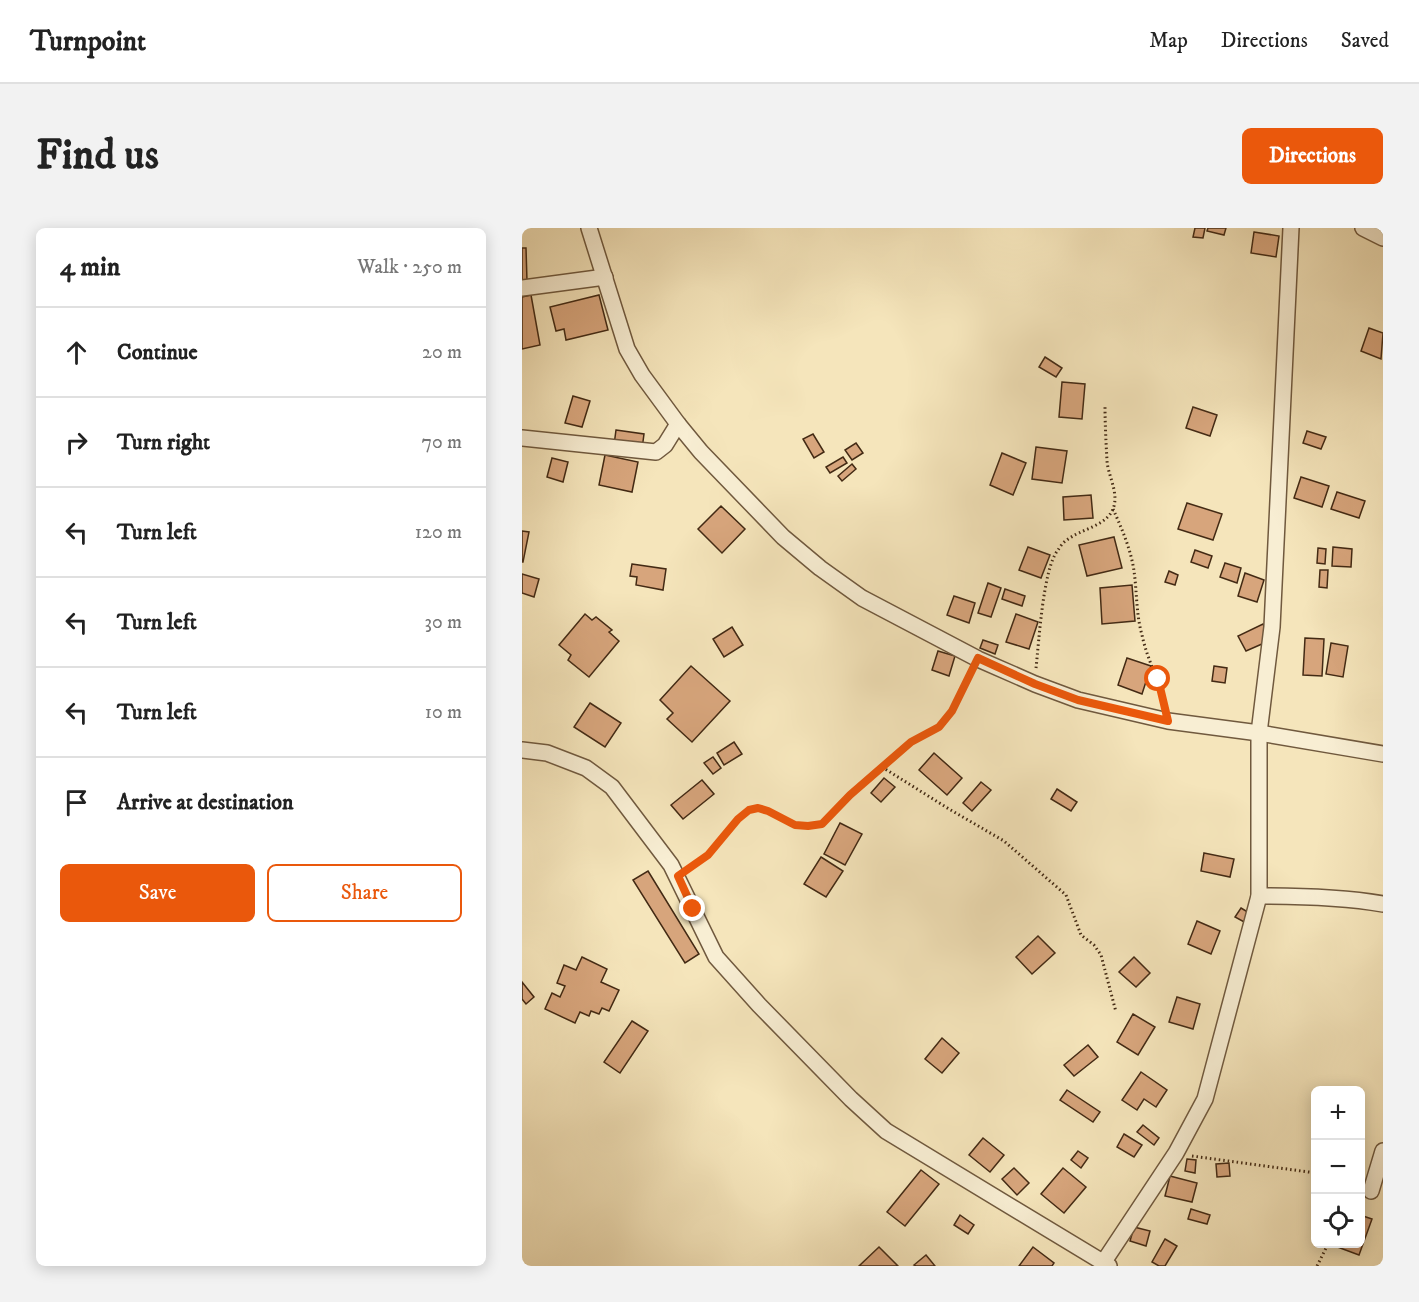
<!DOCTYPE html>
<html lang="en">
<head>
<meta charset="utf-8">
<style>
  body { margin:0; font-family:"IM FELL DW Pica",serif; background:#f2f2f2; color:#222 }
  .controls { position:absolute; right:18px; bottom:18px; display:grid; overflow:hidden; border-radius:9px; box-shadow:0 3px 15px #0003 }
  .controls button { width:54px; height:54px; display:grid; place-items:center; padding:0; border:0; border-bottom:2px solid #e0e0e0; background:#fff; color:#222; font:30px sans-serif }
  .stop { position:absolute; width:18px; height:18px; margin:-14px; border:4px solid #ea580c; border-radius:50%; background:#fff }
  .stop.end { background:#ea580c; border-color:#fff; box-shadow:0 2px 6px #0008 }
  .list { margin:0; padding:0; list-style:none }
  h2 { display:flex; justify-content:space-between; align-items:center; height:78px; margin:0; padding:0 24px; font-size:26px }
  h2 small { font-size:20px; font-weight:400; color:#767676 }
  .list li { display:grid; grid-template-columns:39px 1fr auto; gap:18px; align-items:center; box-sizing:border-box; height:90px; padding:0 24px; border-top:2px solid #e0e0e0 }
  .list b { display:block; font-size:22px; white-space:nowrap }
  .list em { font-size:20px; font-style:normal; color:#767676 }
  .actions { display:flex; gap:12px; padding:18px 24px }
  .actions a { flex:1; padding:14px 0; border:2px solid #ea580c; border-radius:9px; text-align:center; font-size:21px; color:#ea580c }
  .actions .main { background:#ea580c; color:#fff }
  .icon { flex:none; width:33px; height:33px; fill:none; stroke:currentColor; stroke-width:2; stroke-linecap:round; stroke-linejoin:round }
  .map { position:relative; flex:none; width:861px; height:1038px; overflow:hidden; border-radius:9px }
  header { display:flex; align-items:center; gap:36px; box-sizing:border-box; height:84px; padding:0 30px; background:#fff; border-bottom:2px solid #e0e0e0 }
  header strong { font-size:28px }
  nav { display:flex; gap:33px; margin-inline-start:auto; font-size:21px }
  .intro { display:flex; align-items:center; justify-content:space-between; box-sizing:border-box; height:144px; padding:0 36px }
  h1 { margin:0; font-size:42px }
  .button { padding:15px 27px; border-radius:9px; background:#ea580c; color:#fff; font-size:21px; font-weight:700 }
  main { display:flex; gap:36px; padding:0 36px }
  aside { flex:1; background:#fff; border-radius:9px; box-shadow:0 3px 15px #0003 }
  .map>svg:first-child { display:block }
  .building { fill:#d7a57c; stroke:#432a14; stroke-width:1.5 }
  .lines { fill:none; stroke-linecap:round; stroke-linejoin:round }
  .minor-casing { stroke:#70593e; stroke-width:18 }
  .path { stroke:#432a14; stroke-width:3; stroke-dasharray:1.5 3; stroke-linecap:butt }
  .minor { stroke:#f8eed3; stroke-width:15 }
  .route { stroke:#ea580c; stroke-width:8 }
</style>
</head>
<body>
<header>
<strong>Turnpoint</strong>
<nav><a>Map</a><a>Directions</a><a>Saved</a></nav>
</header>
<div class="intro"><h1>Find us</h1><a class="button">Directions</a></div>
<main>
<aside>
<h2>4 min<small>Walk · 250 m</small></h2>
<ul class="list">
<li><svg class="icon" aria-label="ahead" viewBox="0 0 24 24"><path d="M12 20V5M6 11l6-6 6 6"/></svg><div><b>Continue</b></div><em>20 m</em></li>
<li><svg class="icon" aria-label="right" viewBox="0 0 24 24"><path d="M7 20v-9h11M14 6l5 5-5 5"/></svg><div><b>Turn right</b></div><em>70 m</em></li>
<li><svg class="icon" aria-label="left" viewBox="0 0 24 24"><path d="M17 20v-9H6M10 6l-5 5 5 5"/></svg><div><b>Turn left</b></div><em>120 m</em></li>
<li><svg class="icon" aria-label="left" viewBox="0 0 24 24"><path d="M17 20v-9H6M10 6l-5 5 5 5"/></svg><div><b>Turn left</b></div><em>30 m</em></li>
<li><svg class="icon" aria-label="left" viewBox="0 0 24 24"><path d="M17 20v-9H6M10 6l-5 5 5 5"/></svg><div><b>Turn left</b></div><em>10 m</em></li>
<li><svg class="icon" aria-label="arrive" viewBox="0 0 24 24"><path d="M6 21V4h12l-3 4 3 4H6"/></svg><div><b>Arrive at destination</b></div></li>
</ul>
<div class="actions"><a class="main">Save</a><a>Share</a></div>
</aside>
<div class="map">
<svg width="861" height="1038" viewBox="0 0 861 1038">
  <rect width="100%" height="100%" fill="#f5e5bb"/>
  <filter id="stains"><feTurbulence type="fractalNoise" baseFrequency=".00333" numOctaves="4"/><feColorMatrix values="0 0 0 0 .2 0 0 0 0 .09 0 0 0 0 .02 0 0 0 .5 -.17"/></filter>
  <radialGradient id="worn" r=".72"><stop offset=".6" stop-color="#630" stop-opacity="0"/><stop offset="1" stop-color="#630" stop-opacity=".3"/></radialGradient>
  <!-- building -->
  <g class="building">
    <polygon points="673,0 683,0 681,10 671,9"/>
    <polygon points="686,0 704,0 702,7 685,3"/>
    <polygon points="732,4 757,8 754,29 729,25"/>
    <polygon points="0,20 4,20 5,53 0,53"/>
    <polygon points="9,67 18,117 0,121 0,69"/>
    <polygon points="77,67 86,102 44,112 42,101 34,103 28,79"/>
    <polygon points="847,100 861,105 859,131 839,123"/>
    <polygon points="523,129 540,140 534,149 517,139"/>
    <polygon points="540,154 563,156 560,191 537,189"/>
    <polygon points="51,168 68,173 60,199 43,195"/>
    <polygon points="671,179 695,187 688,208 664,200"/>
    <polygon points="94,202 122,206 120,221 92,217"/>
    <polygon points="785,203 804,209 799,221 781,215"/>
    <polygon points="291,206 302,224 292,230 281,211"/>
    <polygon points="334,215 341,225 330,232 323,222"/>
    <polygon points="514,219 545,223 540,255 510,251"/>
    <polygon points="480,225 504,235 491,267 468,257"/>
    <polygon points="83,227 116,234 110,264 77,257"/>
    <polygon points="321,229 325,235 308,245 304,239"/>
    <polygon points="30,230 46,234 41,254 25,249"/>
    <polygon points="330,236 334,241 320,253 316,248"/>
    <polygon points="779,249 807,258 800,279 772,270"/>
    <polygon points="815,264 843,273 837,290 809,281"/>
    <polygon points="569,267 571,290 542,292 541,269"/>
    <polygon points="665,275 700,286 691,312 656,301"/>
    <polygon points="199,278 223,301 200,325 176,301"/>
    <polygon points="0,303 7,304 1,334 0,334"/>
    <polygon points="592,309 600,340 565,348 557,317"/>
    <polygon points="506,319 528,327 519,350 497,342"/>
    <polygon points="811,319 830,321 829,339 810,338"/>
    <polygon points="796,320 804,321 803,336 795,335"/>
    <polygon points="673,322 690,328 686,340 669,334"/>
    <polygon points="703,335 719,340 715,355 698,349"/>
    <polygon points="110,336 144,341 141,362 114,357 115,349 108,348"/>
    <polygon points="798,342 806,342 805,360 797,359"/>
    <polygon points="647,343 656,347 653,357 643,354"/>
    <polygon points="723,345 742,352 735,374 716,368"/>
    <polygon points="0,346 17,351 12,369 0,365"/>
    <polygon points="466,355 479,360 469,389 456,385"/>
    <polygon points="610,357 613,393 580,396 578,360"/>
    <polygon points="483,361 503,368 500,378 480,371"/>
    <polygon points="432,368 453,375 447,395 425,387"/>
    <polygon points="63,386 70,392 74,389 90,402 87,404 97,413 67,449 46,432 49,427 37,417"/>
    <polygon points="494,386 516,394 507,421 484,414"/>
    <polygon points="741,396 749,412 724,423 716,408"/>
    <polygon points="210,399 221,417 202,429 191,411"/>
    <polygon points="783,410 802,411 800,448 781,447"/>
    <polygon points="461,412 476,417 473,426 458,420"/>
    <polygon points="809,415 826,418 821,449 804,446"/>
    <polygon points="416,423 433,428 427,448 410,442"/>
    <polygon points="605,430 629,438 620,466 596,457"/>
    <polygon points="169,438 208,473 170,514 145,491 151,485 138,472"/>
    <polygon points="692,438 705,440 703,455 690,453"/>
    <polygon points="68,475 99,495 83,519 52,499"/>
    <polygon points="212,514 220,526 202,537 195,525"/>
    <polygon points="412,525 440,550 425,567 397,542"/>
    <polygon points="191,529 199,540 191,546 182,535"/>
    <polygon points="362,550 373,559 359,574 349,565"/>
    <polygon points="180,552 192,566 161,591 149,577"/>
    <polygon points="459,554 469,562 450,583 441,575"/>
    <polygon points="535,561 555,574 549,583 529,571"/>
    <polygon points="318,595 340,606 323,637 302,626"/>
    <polygon points="682,625 712,631 708,649 679,643"/>
    <polygon points="299,629 321,643 304,669 282,656"/>
    <polygon points="126,643 177,726 163,735 111,652"/>
    <polygon points="719,680 729,686 724,695 713,689"/>
    <polygon points="675,693 698,703 689,726 666,716"/>
    <polygon points="516,708 533,725 510,746 494,729"/>
    <polygon points="60,729 85,741 79,754 97,762 87,783 80,780 77,786 69,783 67,788 58,784 53,795 23,781 30,765 38,769 43,758 35,755 42,737 54,742"/>
    <polygon points="612,729 628,745 614,759 597,744"/>
    <polygon points="0,754 12,769 4,776 0,771"/>
    <polygon points="655,769 678,776 671,801 647,794"/>
    <polygon points="611,786 633,799 616,827 595,814"/>
    <polygon points="110,793 126,803 98,845 82,834"/>
    <polygon points="420,810 437,825 420,845 403,831"/>
    <polygon points="566,817 576,829 552,848 542,837"/>
    <polygon points="619,844 645,862 634,879 622,871 615,882 600,872"/>
    <polygon points="545,862 578,884 571,894 538,872"/>
    <polygon points="621,897 637,910 632,917 615,904"/>
    <polygon points="602,906 620,917 612,929 595,919"/>
    <polygon points="461,910 482,927 468,944 447,927"/>
    <polygon points="556,923 566,930 559,940 549,932"/>
    <polygon points="665,931 674,932 673,945 663,943"/>
    <polygon points="707,935 708,948 695,949 694,936"/>
    <polygon points="492,940 507,955 495,967 480,951"/>
    <polygon points="541,940 564,959 542,985 519,966"/>
    <polygon points="399,942 417,956 383,998 365,984"/>
    <polygon points="648,948 675,955 670,974 643,968"/>
    <polygon points="669,981 688,987 685,996 666,991"/>
    <polygon points="438,987 452,997 446,1006 432,997"/>
    <polygon points="838,987 850,991 837,1027 810,1017 810,1016 838,1016"/>
    <polygon points="612,999 628,1003 624,1018 608,1013"/>
    <polygon points="643,1011 655,1018 643,1038 637,1038 630,1034"/>
    <polygon points="357,1019 376,1038 337,1038"/>
    <polygon points="511,1019 532,1035 530,1038 497,1038"/>
    <polygon points="404,1027 413,1038 394,1038 392,1037"/>
  </g>
  <g class="lines">
    <defs>
      <g id="minor">
        <polyline points="67,0 105,121 120,147 156,196 179,224 261,309 298,340 340,370 456,431 513,456 556,472 646,493 737,505 861,526"/>
        <polyline points="841,0 861,10"/>
        <polyline points="0,60 83,49"/>
        <polyline points="0,210 134,224 143,217 156,196"/>
        <polyline points="0,522 25,525 64,540 90,559 149,637 194,729 237,777 329,871 364,903 587,1038"/>
        <path d="M737,668C779,668 820,669 861,676"/>
        <polyline points="849,963 861,923"/>
        <polyline points="581,1035 654,925 683,871 737,668 737,505 750,399 769,0"/>
      </g>
    </defs>
    <!-- minor casing -->
    <use href="#minor" class="minor-casing"/>
    <!-- path -->
    <g class="path">
      <path d="M591,281C600,301 609,322 612,343C615,364 614,386 620,407C625,431 637,452 642,477"/>
      <path d="M514,440C517,414 521,340 536,322C538,319 541,314 545,312C558,301 587,298 592,278C596,263 586,247 585,233C584,214 583,196 583,177"/>
      <polyline points="360,539 427,581 482,613 544,667 559,707 572,717 579,727 594,784"/>
      <polyline points="167,640 186,627 215,591 227,582 236,581 246,583 273,597 286,599 300,596 328,567 389,514 417,499 431,483 449,445"/>
      <polyline points="670,928 794,945"/>
      <polyline points="795,1038 806,1016"/>
    </g>
    <!-- minor -->
    <use href="#minor" class="minor"/>
  </g>
  <g class="lines">
    <!-- route -->
    <polyline class="route" points="171,681 156,648 186,627 216,591 227,582 236,580 246,583 273,597 286,598 300,596 328,567 389,514 417,499 430,483 456,430 513,456 556,472 646,493 636,451"/>
  </g>
  <rect width="100%" height="100%" filter="url(#stains)"/>
  <rect width="100%" height="100%" fill="url(#worn)"/>
</svg>
<div class="controls">
<button>+</button>
<button>−</button>
<button><svg class="icon" aria-label="locate" viewBox="0 0 24 24"><circle cx="12" cy="12" r="6"/><path d="M12 2v4M12 18v4M2 12h4M18 12h4"/></svg></button>
</div>
<div class="stop" style="left:636px;top:451px"></div>
<div class="stop end" style="left:171px;top:681px"></div>
</div>
</main>
</body>
</html>
